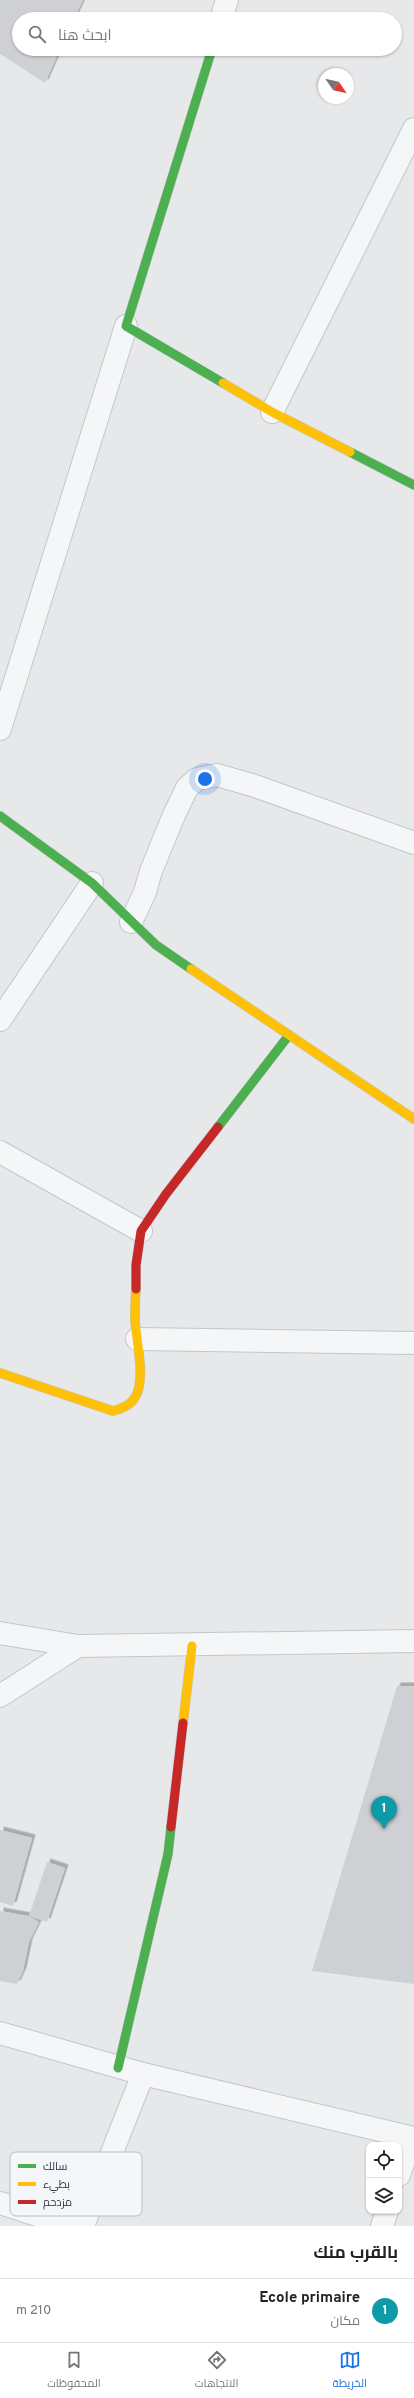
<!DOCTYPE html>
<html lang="ar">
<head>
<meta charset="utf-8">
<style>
  body { margin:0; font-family:Overpass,Cairo,sans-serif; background:#f6f6f6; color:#222; direction:rtl }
  .controls { position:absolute; right:12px; bottom:12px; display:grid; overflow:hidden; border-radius:8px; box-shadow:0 1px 3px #0004 }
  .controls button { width:36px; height:36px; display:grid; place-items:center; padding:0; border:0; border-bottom:1px solid #e0e0e0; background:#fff; color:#222; font:20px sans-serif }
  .compass { position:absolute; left:318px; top:68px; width:36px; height:36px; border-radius:50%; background:#fff; box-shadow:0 1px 3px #0004; rotate:124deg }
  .you { position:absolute; left:205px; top:779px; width:14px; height:14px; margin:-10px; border:3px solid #fff; border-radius:50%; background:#1a73e8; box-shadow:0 0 0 6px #1a73e833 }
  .badge { display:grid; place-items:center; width:26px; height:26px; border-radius:50%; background:#1a73e8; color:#fff; font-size:13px; font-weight:700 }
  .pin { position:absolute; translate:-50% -33px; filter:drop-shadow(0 1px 2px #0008) }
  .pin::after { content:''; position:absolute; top:21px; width:14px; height:12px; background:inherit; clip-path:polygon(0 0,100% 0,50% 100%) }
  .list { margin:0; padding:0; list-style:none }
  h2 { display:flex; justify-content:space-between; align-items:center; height:52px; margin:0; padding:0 16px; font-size:17px }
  h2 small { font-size:13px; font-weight:400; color:#767676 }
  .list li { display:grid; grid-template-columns:26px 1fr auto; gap:12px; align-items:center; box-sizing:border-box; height:64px; padding:0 16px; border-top:1px solid #e0e0e0 }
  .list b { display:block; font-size:15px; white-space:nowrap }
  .list p { margin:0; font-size:13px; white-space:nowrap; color:#767676 }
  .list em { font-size:13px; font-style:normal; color:#767676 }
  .icon { flex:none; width:22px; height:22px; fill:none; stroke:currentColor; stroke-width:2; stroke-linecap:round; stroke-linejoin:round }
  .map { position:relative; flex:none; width:414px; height:2226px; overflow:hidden; direction:ltr }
  .search { position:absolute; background:#fff; box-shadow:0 1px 3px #0004; left:12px; right:12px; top:12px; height:44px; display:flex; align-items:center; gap:10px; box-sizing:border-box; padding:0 14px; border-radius:22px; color:#767676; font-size:15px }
  .sheet { height:116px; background:#fff }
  nav { display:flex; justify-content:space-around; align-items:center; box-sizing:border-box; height:56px; border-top:1px solid #e0e0e0; background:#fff; font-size:11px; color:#767676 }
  nav a { display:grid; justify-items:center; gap:2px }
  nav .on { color:#1a73e8 }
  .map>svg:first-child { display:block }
  .building { fill:#ced0d3; filter:url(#shadow) }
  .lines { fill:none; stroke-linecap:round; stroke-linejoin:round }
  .street-casing { stroke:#c4c6c8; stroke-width:24 }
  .fast-casing { stroke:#c4c6c8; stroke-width:10 }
  .slow-casing { stroke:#c4c6c8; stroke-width:10 }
  .jam-casing { stroke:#c4c6c8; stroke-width:10 }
  .street { stroke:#f5f6f7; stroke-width:22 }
  .fast { stroke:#4caf50; stroke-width:9 }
  .slow { stroke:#ffc107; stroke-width:9 }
  .jam { stroke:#c62828; stroke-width:9 }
  .key { fill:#f4f6f9; stroke:#b8bcc3; stroke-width:1 }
  .key-label { font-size:11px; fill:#2b3445 }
</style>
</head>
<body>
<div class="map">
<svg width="414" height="2226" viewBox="0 0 414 2226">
  <defs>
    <filter id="shadow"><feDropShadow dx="3.5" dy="-3.5" stdDeviation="0" flood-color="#0004"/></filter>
  </defs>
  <rect width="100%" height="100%" fill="#e6e8ea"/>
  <!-- building -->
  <g class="building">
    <polygon points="0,0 83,0 74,19 19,19 19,49 60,49 45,83 0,54"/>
    <polygon points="397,1686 414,1686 414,1984 312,1971"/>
    <polygon points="0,1830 32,1838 13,1906 0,1902"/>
    <polygon points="47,1862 65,1868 47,1922 29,1916"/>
    <polygon points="0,1911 28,1916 39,1922 29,1942 23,1971 17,1984 0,1981"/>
  </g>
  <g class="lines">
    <defs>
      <g id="street">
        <polyline points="221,19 227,0"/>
        <polyline points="272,412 414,129"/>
        <polyline points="0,729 126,326"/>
        <polyline points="131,922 145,892 151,871 174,815 187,788 197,779 217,775 255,786 414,843"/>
        <polyline points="0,1020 92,883"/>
        <polyline points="0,1152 141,1231"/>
        <polyline points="137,1339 414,1343"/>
        <polyline points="0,1633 78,1646 414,1641"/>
        <polyline points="0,1696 78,1646"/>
        <polyline points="0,2033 143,2074 414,2138"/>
        <polyline points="399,2175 412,2138"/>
        <polyline points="0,2203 71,2226"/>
        <polyline points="83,2226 143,2074"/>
        <polyline points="382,2226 387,2211"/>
      </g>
      <g id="fast">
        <polyline points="212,49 126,326 223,383"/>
        <polyline points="350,452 414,485"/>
        <polyline points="0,816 92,883 156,945 191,969"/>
        <polyline points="218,1127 289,1035"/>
        <polyline points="118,2068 168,1854 171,1827"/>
      </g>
      <g id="slow">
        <polyline points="223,383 272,412 350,452"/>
        <polyline points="191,969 414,1119"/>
        <path d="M0,1373L113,1411C121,1409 129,1406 134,1399C147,1381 136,1341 135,1320C135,1309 135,1299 136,1289"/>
        <polyline points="183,1723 192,1646"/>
      </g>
      <g id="jam">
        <polyline points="136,1289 136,1265 141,1231 166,1194 218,1127"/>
        <polyline points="171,1827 183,1723"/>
      </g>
    </defs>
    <!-- street casing -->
    <use href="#street" class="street-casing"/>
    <!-- fast casing -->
    <use href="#fast" class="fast-casing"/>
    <!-- slow casing -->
    <use href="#slow" class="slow-casing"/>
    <!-- jam casing -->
    <use href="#jam" class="jam-casing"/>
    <!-- street -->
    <use href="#street" class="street"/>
    <!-- fast -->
    <use href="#fast" class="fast"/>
    <!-- slow -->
    <use href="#slow" class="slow"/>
    <!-- jam -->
    <use href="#jam" class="jam"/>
  </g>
  <!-- legend -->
  <rect x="10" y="2152" width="132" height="64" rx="6" class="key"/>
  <rect x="18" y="2164" width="18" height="4" fill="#4caf50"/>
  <rect x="18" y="2182" width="18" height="4" fill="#ffc107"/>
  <rect x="18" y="2200" width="18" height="4" fill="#c62828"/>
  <g class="key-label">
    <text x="43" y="2170">سالك</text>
    <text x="43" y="2188">بطيء</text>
    <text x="43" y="2206">مزدحم</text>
  </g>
</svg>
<div class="controls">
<button><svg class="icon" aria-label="locate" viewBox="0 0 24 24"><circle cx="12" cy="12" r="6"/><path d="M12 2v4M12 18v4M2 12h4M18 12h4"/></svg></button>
<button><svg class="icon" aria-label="layers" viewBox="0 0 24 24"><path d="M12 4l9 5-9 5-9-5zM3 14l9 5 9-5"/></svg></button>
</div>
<svg class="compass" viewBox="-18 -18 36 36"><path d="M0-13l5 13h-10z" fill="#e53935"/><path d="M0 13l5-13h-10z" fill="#767676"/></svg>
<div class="you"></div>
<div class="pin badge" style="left:384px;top:1829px;background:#0f9aa8">1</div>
<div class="search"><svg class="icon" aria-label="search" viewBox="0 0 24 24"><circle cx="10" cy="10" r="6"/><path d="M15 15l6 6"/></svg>ابحث هنا</div>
</div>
<section class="sheet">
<h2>بالقرب منك<small></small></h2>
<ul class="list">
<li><span class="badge" style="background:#0f9aa8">1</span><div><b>Ecole primaire</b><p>مكان</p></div><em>210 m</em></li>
</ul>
</section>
<nav>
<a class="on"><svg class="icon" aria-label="map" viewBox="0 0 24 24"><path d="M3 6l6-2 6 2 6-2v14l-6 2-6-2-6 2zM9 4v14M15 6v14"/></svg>الخريطة</a>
<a><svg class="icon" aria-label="directions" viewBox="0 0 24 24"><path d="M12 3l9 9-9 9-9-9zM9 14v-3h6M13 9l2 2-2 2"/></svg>الاتجاهات</a>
<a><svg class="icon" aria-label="saved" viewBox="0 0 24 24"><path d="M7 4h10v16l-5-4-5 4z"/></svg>المحفوظات</a>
</nav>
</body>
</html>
